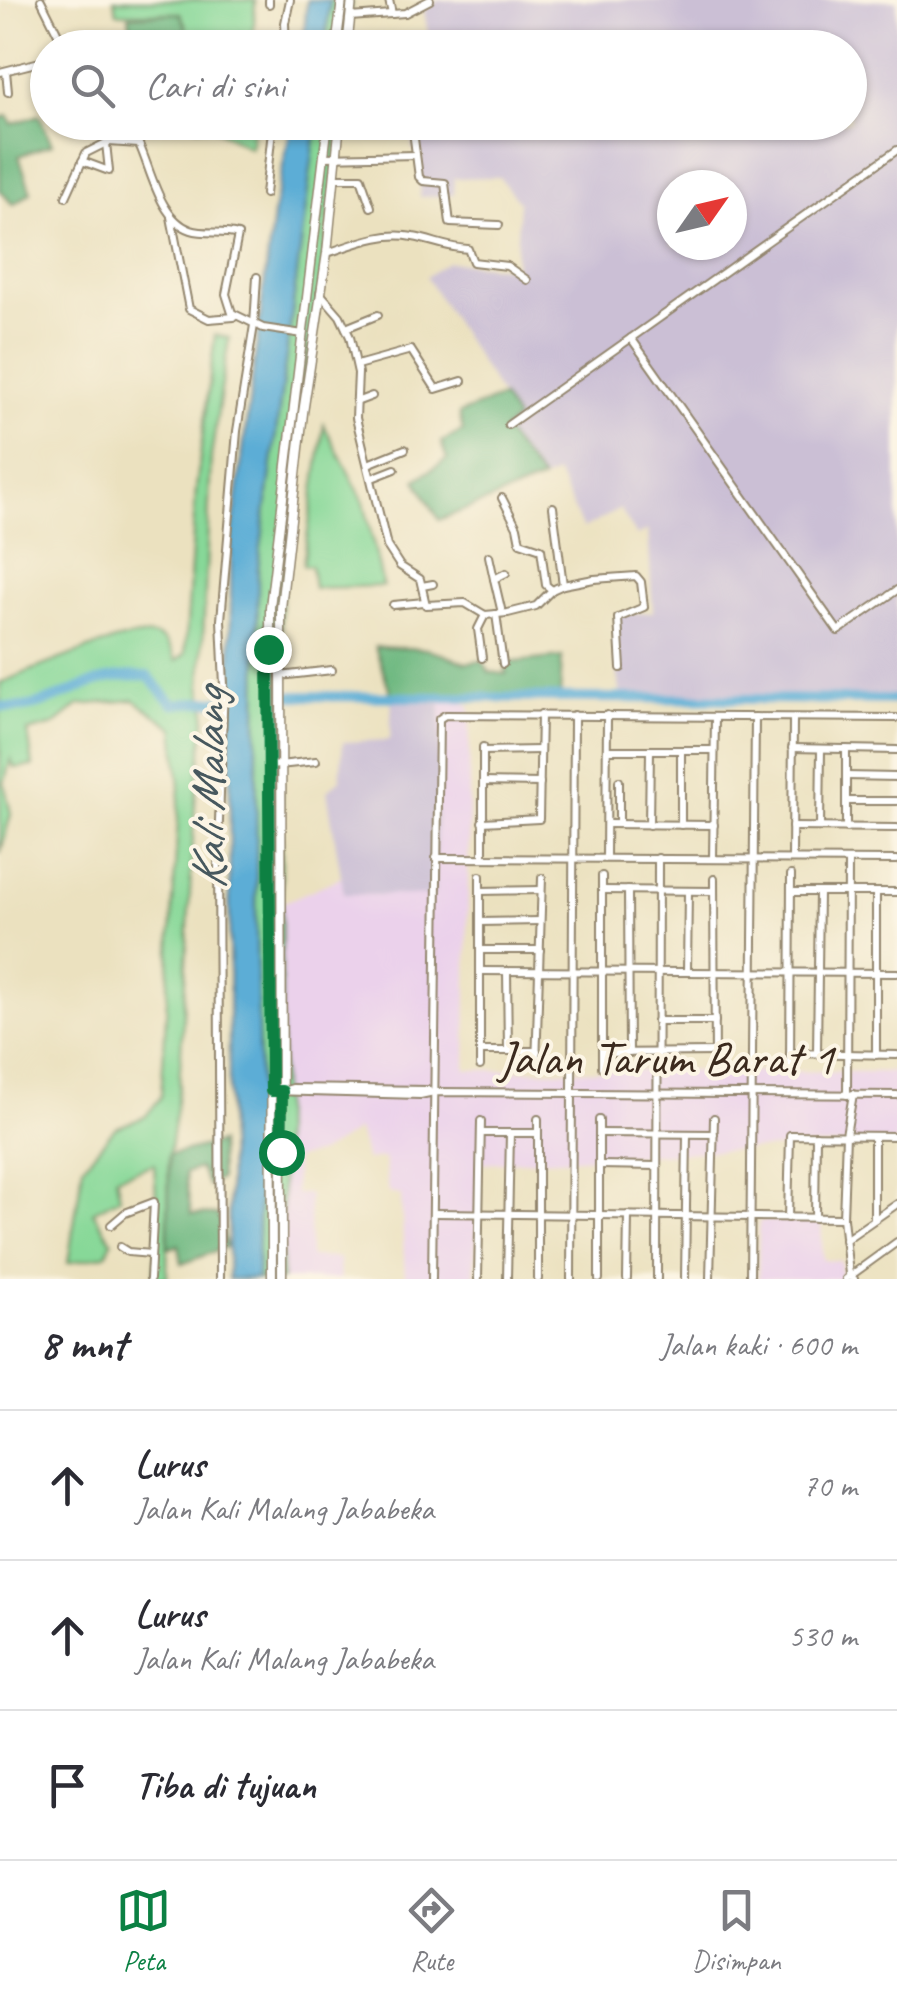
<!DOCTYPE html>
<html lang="id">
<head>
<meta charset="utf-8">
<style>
  body { margin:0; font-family:Caveat,sans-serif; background:#f2f2f3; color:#2b2b33 }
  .compass { position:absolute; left:657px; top:170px; width:90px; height:90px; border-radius:50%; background:#fff; box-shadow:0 2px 8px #0004; rotate:56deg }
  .stop { position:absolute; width:30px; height:30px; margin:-22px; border:8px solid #0b8043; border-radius:50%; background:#fff }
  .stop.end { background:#0b8043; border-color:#fff; box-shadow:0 2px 10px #0008 }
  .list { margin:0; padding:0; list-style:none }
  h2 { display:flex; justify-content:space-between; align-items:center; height:130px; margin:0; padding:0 40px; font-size:42px }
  h2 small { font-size:32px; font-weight:400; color:#7c7c81 }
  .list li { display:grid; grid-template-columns:65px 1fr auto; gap:30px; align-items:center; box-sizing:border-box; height:150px; padding:0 40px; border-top:2px solid #e1e1e2 }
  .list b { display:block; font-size:38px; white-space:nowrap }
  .list p { margin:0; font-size:32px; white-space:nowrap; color:#7c7c81 }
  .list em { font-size:32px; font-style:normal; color:#7c7c81 }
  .icon { flex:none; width:55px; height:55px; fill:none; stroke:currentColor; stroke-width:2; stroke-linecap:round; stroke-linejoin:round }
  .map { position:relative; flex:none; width:897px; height:1279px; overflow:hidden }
  .search { position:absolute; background:#fff; box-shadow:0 2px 8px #0004; left:30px; right:30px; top:30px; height:110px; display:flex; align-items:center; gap:25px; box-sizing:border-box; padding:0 35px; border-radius:55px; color:#7c7c81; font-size:38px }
  .sheet { height:580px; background:#fff }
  nav { display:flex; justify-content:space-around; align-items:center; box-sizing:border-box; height:140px; border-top:2px solid #e1e1e2; background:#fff; font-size:28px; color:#7c7c81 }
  nav a { display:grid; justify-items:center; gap:5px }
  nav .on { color:#0b8043 }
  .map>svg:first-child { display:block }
  .built { fill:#ebd1eb }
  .industrial { fill:#cbbfd5; fill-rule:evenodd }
  .green { fill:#87d898; stroke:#61815b; stroke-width:2.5 }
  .forest { fill:#6db880; stroke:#54714f; stroke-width:2.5 }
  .water { fill:#5cadd6; stroke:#4c6c7a; stroke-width:2.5 }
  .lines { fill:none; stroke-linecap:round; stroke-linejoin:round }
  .river { stroke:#5cadd6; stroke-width:10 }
  .minor-casing { stroke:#93866e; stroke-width:10 }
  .major-casing { stroke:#93866e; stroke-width:11 }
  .minor { stroke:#fff; stroke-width:6 }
  .major { stroke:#fff; stroke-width:8 }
  .route { stroke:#0b8043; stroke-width:12 }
  .labels { text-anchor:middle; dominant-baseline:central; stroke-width:8; stroke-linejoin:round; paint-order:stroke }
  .street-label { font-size:48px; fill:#3b2a1e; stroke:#fcf5e5 }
  .water-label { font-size:50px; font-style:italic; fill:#47585e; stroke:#fcf5e5 }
</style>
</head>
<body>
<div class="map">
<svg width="897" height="1279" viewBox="0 0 897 1279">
  <rect width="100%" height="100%" fill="#fcf5e5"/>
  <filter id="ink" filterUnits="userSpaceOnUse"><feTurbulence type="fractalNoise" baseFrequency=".01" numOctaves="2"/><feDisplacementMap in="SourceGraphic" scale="20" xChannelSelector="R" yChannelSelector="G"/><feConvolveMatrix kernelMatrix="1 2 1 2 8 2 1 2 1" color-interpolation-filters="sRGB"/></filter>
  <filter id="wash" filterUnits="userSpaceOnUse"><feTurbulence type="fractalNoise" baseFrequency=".0048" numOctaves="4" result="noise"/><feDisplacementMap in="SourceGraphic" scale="40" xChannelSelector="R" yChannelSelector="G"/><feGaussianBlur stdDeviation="2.25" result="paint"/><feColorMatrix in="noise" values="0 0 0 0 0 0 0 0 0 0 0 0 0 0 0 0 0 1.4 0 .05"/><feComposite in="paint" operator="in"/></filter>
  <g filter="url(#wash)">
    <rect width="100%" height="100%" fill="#ebe1bf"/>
    <!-- built -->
    <g class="built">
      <polygon points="441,697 470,705 466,1070 897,1072 897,1142 480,1163 474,1279 405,1279 401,1195 388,1193 384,1158 366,1160 358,1130 320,1153 295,1159 295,1194 309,1194 310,1257 339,1258 340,1279 282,1279 280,904 342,877 344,894 435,895"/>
      <polygon points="821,1220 823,1260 841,1261 841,1279 758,1279 759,1221"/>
    </g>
    <!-- industrial -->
    <g class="industrial">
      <path d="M439,0H897V701L621,698L615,656L616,615L653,612L648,530L637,536L620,509L583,529L557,474L542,480L503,429L515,418L426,277L448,262L515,268L519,202L499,177L454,178V195L420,197L421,152L413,150L411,123L850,122V48H391L429,40L424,10ZM672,185H732V245H672Z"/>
      <polygon points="392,697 441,697 435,896 344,894 327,791 340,779 343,742 390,740"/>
    </g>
    <!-- green -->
    <g class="green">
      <polygon points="114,0 255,0 253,47 185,47 186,26 180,13 117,13"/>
      <polygon points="330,0 352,0 347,47 325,48"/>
      <polygon points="195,123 254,123 250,148 212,127 196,127"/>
      <polygon points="317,123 340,123 281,608 282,1279 257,1279 260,1147 256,939 258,569"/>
      <path d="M215,335L229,338L211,457L201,686L206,711L195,803L179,1087L169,1155L167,1279H154L158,1226L154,1164L116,1177L120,1197L93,1212L112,1241L106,1255L68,1263L83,1166L115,1128L145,1117L161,1097L180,787L174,728L134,700L79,705L54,725L28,732L33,766L14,768L11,759L4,783L11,814L0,854V683C30,671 131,627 158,637C168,641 172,652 176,661L185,654L196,489Z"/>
      <polygon points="324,425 364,502 383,586 314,588 311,566 303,565"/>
    </g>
    <!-- forest -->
    <g class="forest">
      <polygon points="180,13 186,26 185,47 155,47 154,29 131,32 129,16"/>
      <polygon points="39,115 52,144 19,156 31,192 13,205 0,190 0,118 8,116 12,124"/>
      <polygon points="502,397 516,419 503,430 542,480 439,520 416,480 447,459 441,442 463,431 459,414"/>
      <polygon points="375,647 428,649 466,663 483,661 489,672 506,674 506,663 562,657 560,697 392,697"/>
      <polygon points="219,1143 220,1179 208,1185 199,1168 185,1173 191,1214 219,1215 226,1247 182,1264 179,1245 168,1249 169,1155"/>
    </g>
    <!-- water -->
    <g class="water">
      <polygon points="307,0 330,0 325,47 303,47"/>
      <polygon points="292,123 317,123 258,569 256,920 260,1131 257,1279 228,1279 231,543 274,208"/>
    </g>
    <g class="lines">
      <!-- river -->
      <g class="river">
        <polyline points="287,696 897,700"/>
        <path d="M0,706C35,714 67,690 100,681C115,676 132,676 148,676L173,704L224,700"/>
      </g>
    </g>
  </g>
  <g filter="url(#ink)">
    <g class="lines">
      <defs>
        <g id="minor">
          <polyline points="41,0 65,48"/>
          <polyline points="389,0 392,14"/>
          <polyline points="269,4 269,0"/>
          <polyline points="350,17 405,13 430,0"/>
          <polyline points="89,48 141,36"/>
          <polyline points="286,48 285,23 290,0"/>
          <polyline points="6,71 8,92"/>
          <polyline points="0,72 48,60"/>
          <path d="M95,122L109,142L139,144C151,170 160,220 191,230C206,235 222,230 238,235L226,294L232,313L263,328L303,334"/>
          <polyline points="133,122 137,141"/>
          <polyline points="413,131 419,177 423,181 445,183 450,223 499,225"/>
          <polyline points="324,157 416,155"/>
          <polyline points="82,161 109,171 106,143"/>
          <polyline points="335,178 361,178 371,207"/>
          <polyline points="265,194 273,122"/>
          <polyline points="66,197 86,153 108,142"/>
          <polyline points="171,217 189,309 209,319 234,317"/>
          <path d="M327,253C355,244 384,231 413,237C432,240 447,248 468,249L473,262L507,266L527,280"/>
          <polyline points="320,293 340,316 350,337 358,373 356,418 387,546 400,566 420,579 426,605 465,603 485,615 508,613 536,606 552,590 563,585 594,579 636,576 641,582 644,607 618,618 621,668"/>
          <polyline points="346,328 378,315"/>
          <polyline points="631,338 838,631 897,590"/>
          <polyline points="357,365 411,350 436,389 462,381"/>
          <polyline points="356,402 372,396"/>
          <polyline points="508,425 897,150"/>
          <polyline points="368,464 405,449"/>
          <polyline points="372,478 395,469"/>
          <polyline points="502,498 517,527 520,542 541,549 546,585 552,590"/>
          <polyline points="553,507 563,585"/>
          <polyline points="489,556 494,579"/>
          <polyline points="422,586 433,584"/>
          <polyline points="393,605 424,602"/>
          <polyline points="502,613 494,579 506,573"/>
          <polyline points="496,614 503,664"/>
          <polyline points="482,658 478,629 485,615"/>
          <polyline points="280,676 332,670"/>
          <polyline points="792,748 897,750"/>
          <polyline points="846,749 846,828"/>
          <polyline points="608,750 714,750"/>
          <polyline points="681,750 681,825"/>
          <polyline points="483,751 540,750"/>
          <polyline points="270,766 316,761"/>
          <polyline points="846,776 897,777"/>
          <polyline points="619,781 619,824"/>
          <polyline points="483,782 540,783"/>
          <polyline points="846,801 897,801"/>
          <polyline points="482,822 539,819 541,714"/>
          <polyline points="607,824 714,825"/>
          <polyline points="649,825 650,750"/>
          <polyline points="792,827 897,828"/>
          <polyline points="820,827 821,749"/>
          <polyline points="483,857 483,747"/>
          <polyline points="436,858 897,860"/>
          <polyline points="606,858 607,715"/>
          <polyline points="713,859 715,717"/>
          <polyline points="792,859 793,718"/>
          <polyline points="602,876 602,1067"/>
          <polyline points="714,879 715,1066"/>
          <polyline points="602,890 714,891"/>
          <polyline points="628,890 629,1053"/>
          <polyline points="480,891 541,890"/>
          <polyline points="791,892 897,892"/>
          <polyline points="480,922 540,921"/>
          <polyline points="480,950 540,950"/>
          <polyline points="480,971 897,973"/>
          <polyline points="507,971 508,1051"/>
          <polyline points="687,972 688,891"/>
          <polyline points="657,1021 715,1021"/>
          <polyline points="480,1051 537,1051"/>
          <polyline points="602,1053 715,1052"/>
          <polyline points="790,1053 897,1055"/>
          <polyline points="817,1053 819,892"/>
          <polyline points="876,1055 876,892"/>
          <polyline points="480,1066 480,876"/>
          <polyline points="536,1066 542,878"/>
          <polyline points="790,1066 791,875"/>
          <polyline points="271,1091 420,1095 434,1092 897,1095"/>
          <polyline points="282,1091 292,1088 428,1090"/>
          <polyline points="853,1094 846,1135 843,1218 849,1274 854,1279"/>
          <polyline points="847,1095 848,860"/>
          <polyline points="538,1119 538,1279"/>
          <polyline points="482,1133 538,1133"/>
          <polyline points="600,1133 714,1134"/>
          <polyline points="600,1165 657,1166"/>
          <polyline points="433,1213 843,1218"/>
          <polyline points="788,1218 790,1135 897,1136"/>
          <polyline points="815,1218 816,1135"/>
          <polyline points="874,1219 874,1136"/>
          <polyline points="111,1225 125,1213 154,1202 150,1279"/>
          <polyline points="845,1240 897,1204"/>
          <polyline points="120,1247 128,1252 151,1254"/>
          <polyline points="220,1279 218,848 224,685 221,620 237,431 254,325 257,277"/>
          <polyline points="432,1279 439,719 445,715 897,718"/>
          <polyline points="478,1279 481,1121"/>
          <polyline points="507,1279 510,1133"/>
          <polyline points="571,1279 574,715"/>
          <polyline points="599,1279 599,1120"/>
          <polyline points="627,1279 628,1215"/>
          <polyline points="657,1279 658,858"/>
          <polyline points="685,1279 687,1134"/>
          <polyline points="710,1279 714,1118"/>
          <polyline points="750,1279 755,717"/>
          <polyline points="846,1279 897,1242"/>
        </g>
        <g id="major">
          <polyline points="336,48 342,0"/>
          <polyline points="347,48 352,0"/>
          <polyline points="272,1279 270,607 328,122"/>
          <polyline points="282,1279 281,608 303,413 327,253 340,122"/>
        </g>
      </defs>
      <!-- minor casing -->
      <use href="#minor" class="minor-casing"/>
      <!-- major casing -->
      <use href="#major" class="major-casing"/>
      <!-- minor -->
      <use href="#minor" class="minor"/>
      <!-- major -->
      <use href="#major" class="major"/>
    </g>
  </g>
  <g class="lines" filter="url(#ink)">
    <!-- route -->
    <polyline class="route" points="268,649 271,1091 282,1091 281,1152"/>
  </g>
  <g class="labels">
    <!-- street labels -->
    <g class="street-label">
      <text x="666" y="1058">Jalan Tarum Barat 1</text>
    </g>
    <!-- water labels -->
    <g class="water-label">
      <text transform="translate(208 789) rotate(-90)">Kali Malang</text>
    </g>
  </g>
</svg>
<svg class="compass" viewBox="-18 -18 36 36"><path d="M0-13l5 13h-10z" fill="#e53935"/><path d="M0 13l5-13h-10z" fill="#7c7c81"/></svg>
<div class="stop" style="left:281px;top:1152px"></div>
<div class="stop end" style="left:268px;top:649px"></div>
<div class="search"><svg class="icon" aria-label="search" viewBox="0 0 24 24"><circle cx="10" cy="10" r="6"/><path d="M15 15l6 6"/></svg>Cari di sini</div>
</div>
<section class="sheet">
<h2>8 mnt<small>Jalan kaki · 600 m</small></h2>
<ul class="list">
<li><svg class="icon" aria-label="ahead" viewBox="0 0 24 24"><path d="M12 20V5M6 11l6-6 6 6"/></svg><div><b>Lurus</b><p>Jalan Kali Malang Jababeka</p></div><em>70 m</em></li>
<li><svg class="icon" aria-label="ahead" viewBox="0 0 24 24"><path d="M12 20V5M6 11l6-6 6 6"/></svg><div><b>Lurus</b><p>Jalan Kali Malang Jababeka</p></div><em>530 m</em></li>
<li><svg class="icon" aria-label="arrive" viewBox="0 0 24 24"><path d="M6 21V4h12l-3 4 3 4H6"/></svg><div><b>Tiba di tujuan</b></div></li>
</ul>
</section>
<nav>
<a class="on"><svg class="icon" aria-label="map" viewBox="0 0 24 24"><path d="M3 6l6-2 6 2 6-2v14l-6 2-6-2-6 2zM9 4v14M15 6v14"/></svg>Peta</a>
<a><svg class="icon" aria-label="directions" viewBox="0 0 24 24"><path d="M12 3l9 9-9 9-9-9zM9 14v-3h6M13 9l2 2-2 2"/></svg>Rute</a>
<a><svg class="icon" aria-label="saved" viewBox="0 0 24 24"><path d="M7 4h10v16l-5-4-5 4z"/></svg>Disimpan</a>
</nav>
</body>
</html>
